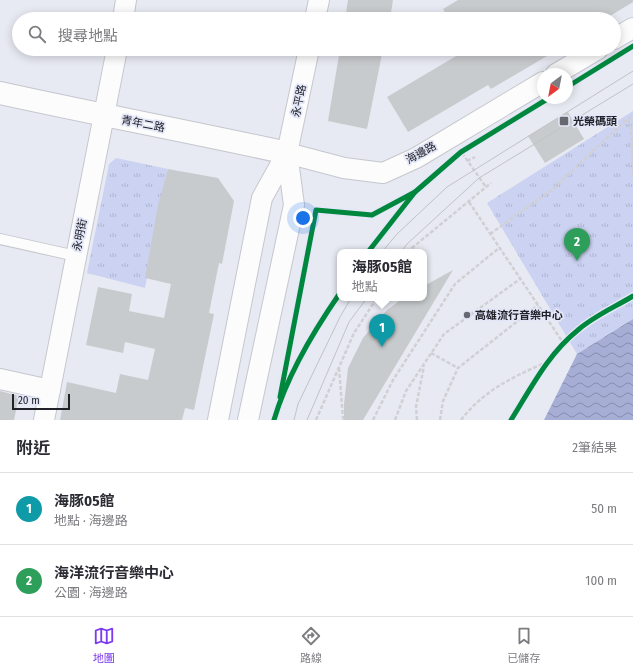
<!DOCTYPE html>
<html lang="zh-TW">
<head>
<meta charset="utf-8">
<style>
  body { margin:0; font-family:"Fira Sans Condensed","Noto Sans TC",sans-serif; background:#f2f2f3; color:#2b2b33 }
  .compass { position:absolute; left:537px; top:68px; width:36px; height:36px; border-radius:50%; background:#fff; box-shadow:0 2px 10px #0003; rotate:212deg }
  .scale { position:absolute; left:12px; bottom:10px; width:58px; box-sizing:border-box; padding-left:4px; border:2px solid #212229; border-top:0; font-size:11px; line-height:14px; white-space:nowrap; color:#212229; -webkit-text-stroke:3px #e3e7f8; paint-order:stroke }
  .you { position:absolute; left:303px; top:218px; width:14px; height:14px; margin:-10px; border:3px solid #fff; border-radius:50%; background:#1a73e8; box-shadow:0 0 0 6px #1a73e833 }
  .badge { display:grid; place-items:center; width:26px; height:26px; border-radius:50%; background:#7c3aed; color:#fff; font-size:13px; font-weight:700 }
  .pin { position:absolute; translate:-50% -33px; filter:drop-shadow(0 1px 2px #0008) }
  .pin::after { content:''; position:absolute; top:21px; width:14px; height:12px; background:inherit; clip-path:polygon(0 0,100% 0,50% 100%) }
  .popup { position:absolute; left:337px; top:249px; width:90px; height:52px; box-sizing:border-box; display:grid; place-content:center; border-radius:8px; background:#fff; filter:drop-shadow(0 1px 3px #0005); font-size:13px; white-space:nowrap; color:#7c7c81 }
  .popup b { font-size:15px; color:#2b2b33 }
  .popup::after { content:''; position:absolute; left:50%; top:100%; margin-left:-8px; border:8px solid transparent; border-top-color:#fff }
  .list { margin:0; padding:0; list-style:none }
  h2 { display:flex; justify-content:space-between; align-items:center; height:52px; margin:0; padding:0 16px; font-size:17px }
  h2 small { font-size:13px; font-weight:400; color:#7c7c81 }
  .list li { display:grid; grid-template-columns:26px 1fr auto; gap:12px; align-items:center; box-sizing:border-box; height:72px; padding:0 16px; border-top:1px solid #e1e1e2 }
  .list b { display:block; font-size:15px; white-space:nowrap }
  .list p { margin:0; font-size:13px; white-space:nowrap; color:#7c7c81 }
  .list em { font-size:13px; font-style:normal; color:#7c7c81 }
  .icon { flex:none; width:22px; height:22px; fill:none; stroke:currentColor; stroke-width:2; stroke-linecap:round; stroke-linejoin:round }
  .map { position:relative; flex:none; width:633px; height:420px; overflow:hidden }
  .search { position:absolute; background:#fff; box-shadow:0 2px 10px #0003; left:12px; right:12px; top:12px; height:44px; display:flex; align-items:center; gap:10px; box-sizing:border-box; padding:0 14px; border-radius:22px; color:#7c7c81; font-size:15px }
  .sheet { height:196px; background:#fff }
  nav { display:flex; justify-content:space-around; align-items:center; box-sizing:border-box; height:56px; border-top:1px solid #e1e1e2; background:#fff; font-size:11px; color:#7c7c81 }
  nav a { display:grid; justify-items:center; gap:2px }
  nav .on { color:#7c3aed }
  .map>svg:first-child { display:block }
  .grass { fill:url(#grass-tufts) }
  .water { fill:url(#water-waves) }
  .building { fill:#c8cbcd }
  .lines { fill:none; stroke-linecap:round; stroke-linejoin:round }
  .lane-casing { stroke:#c5c7ce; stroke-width:12 }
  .street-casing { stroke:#c5c7ce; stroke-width:22 }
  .secondary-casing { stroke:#c5c7ce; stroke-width:24 }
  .path { stroke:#d0d0d4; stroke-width:2.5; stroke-dasharray:4 2; stroke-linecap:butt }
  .lane { stroke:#fcfcfd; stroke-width:10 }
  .street { stroke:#fcfcfd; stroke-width:20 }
  .secondary { stroke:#fcfcfd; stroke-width:22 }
  .tram { stroke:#c1c2c4; stroke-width:1 }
  .cycleway-casing { stroke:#e3e7f8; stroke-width:8 }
  .cycleway { stroke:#00873e; stroke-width:5 }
  .poi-dot { fill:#676870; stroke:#e3e7f8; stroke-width:1.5 }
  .labels { text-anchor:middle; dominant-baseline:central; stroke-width:3.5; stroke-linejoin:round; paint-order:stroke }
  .street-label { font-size:11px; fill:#212229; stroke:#e3e7f8 }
  .poi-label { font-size:11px; font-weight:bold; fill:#212229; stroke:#e3e7f8; text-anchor:start }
</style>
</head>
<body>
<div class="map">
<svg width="633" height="420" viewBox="0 0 633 420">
  <defs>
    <pattern id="grass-tufts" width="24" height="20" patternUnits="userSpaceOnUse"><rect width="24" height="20" fill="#ccd3f2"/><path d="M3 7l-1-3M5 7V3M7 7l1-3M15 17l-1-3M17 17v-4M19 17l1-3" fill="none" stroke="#afb5d0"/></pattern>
    <pattern id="water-waves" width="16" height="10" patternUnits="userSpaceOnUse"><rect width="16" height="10" fill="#a6aed5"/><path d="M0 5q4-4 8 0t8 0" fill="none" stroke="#878dad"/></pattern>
  </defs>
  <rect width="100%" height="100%" fill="#e8eaf3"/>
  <!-- grass -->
  <g class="grass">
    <polygon points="633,111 633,319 577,354 487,203"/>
    <polygon points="116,158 168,169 145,288 87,273 109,164"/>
  </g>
  <!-- water -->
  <polygon class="water" points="633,319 633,420 544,420 577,354"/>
  <!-- building -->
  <g class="building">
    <polygon points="348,0 393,0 390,19 345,19"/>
    <polygon points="458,0 633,0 633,2 605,19 449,19 443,9"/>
    <polygon points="340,49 383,49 367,129 328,121"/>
    <polygon points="468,49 559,49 491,89 488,85 408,132 387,97"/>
    <polygon points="568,112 584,139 545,163 528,136"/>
    <polygon points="168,169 218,178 234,201 222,264 219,263 209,313 214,314 194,410 185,408 182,420 60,420 67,382 116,393 120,374 148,380 155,349 125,342 123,353 86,345 98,287 132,294 129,311 164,318 171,284 145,278 158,205"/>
    <polygon points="453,270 363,420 344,420 344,404 348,368 363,338 387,310 403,298 424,298 424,286"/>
    <polygon points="0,391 19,396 14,420 0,420"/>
  </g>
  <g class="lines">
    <defs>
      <polyline id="lane" points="0,239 76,256"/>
      <g id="street">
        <polyline points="123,19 126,0"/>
        <polyline points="315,19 319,0"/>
        <polyline points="614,39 633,28"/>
        <polyline points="556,74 598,49"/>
        <polyline points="287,153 344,168 383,173 416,158 543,82"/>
        <polyline points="0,379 50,390"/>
        <polyline points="44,420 117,49"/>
        <polyline points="218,420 262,198 287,153 309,49"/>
        <polyline points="248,420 294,205 287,153"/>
      </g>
      <path id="secondary" d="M0,93C95,114 192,132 287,153"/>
    </defs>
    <!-- lane casing -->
    <use href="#lane" class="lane-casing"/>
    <!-- street casing -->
    <use href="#street" class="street-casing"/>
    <!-- secondary casing -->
    <use href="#secondary" class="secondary-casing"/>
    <!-- path -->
    <g class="path">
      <polyline points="628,120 631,127 633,177"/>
      <polyline points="462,153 486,187"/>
      <polyline points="467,161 475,157"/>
      <polyline points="469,202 564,344"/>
      <polyline points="490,234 553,189 625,121 633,116"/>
      <polyline points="407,252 491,183"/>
      <polyline points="431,353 458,368"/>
      <polyline points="339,368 343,418 345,420"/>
      <polyline points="316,420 354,333 377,298"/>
      <polyline points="373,420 393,380 455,284 499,248"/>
      <polyline points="395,420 406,391 444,334 520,279"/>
      <polyline points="417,420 416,407 424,366"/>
      <polyline points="440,420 443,401 458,368 538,305"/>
      <path d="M461,420C483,391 514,376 547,362"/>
    </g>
    <!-- lane -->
    <use href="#lane" class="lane"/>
    <!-- street -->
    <use href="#street" class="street"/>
    <!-- secondary -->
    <use href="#secondary" class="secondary"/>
    <!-- tram -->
    <g class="tram">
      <polyline points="382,252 397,234 447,187 633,71"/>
      <polyline points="401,252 407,244 479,178 633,84"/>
      <polyline points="294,420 298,404 340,317 351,298"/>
      <polyline points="307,420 349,322 367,298"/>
    </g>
    <defs>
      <g id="cycleway">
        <polyline points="567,87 633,46"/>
        <polyline points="368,252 415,192 461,152 549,98"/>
        <polyline points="280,397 316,210 372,215 415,192"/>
        <path d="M274,420C287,375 313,332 340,293"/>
        <path d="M511,420C531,388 548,354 578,330C594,316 615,307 633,296"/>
      </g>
    </defs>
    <!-- cycleway casing -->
    <use href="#cycleway" class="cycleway-casing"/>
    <!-- cycleway -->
    <use href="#cycleway" class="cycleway"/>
  </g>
  <!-- markers -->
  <g class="poi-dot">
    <rect x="559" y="116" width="10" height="10" rx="2"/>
    <circle cx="467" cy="315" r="4"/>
  </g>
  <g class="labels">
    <!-- street labels -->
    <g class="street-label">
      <text transform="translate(299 101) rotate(-78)">永平路</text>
      <text transform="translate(143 124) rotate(11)">青年二路</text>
      <text transform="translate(421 153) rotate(-29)">海邊路</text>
      <text transform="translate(80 235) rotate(-79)">永明街</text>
    </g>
    <!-- poi labels -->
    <g class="poi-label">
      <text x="573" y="121">光榮碼頭</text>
      <text x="475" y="315">高雄流行音樂中心</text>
    </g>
  </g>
</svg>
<svg class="compass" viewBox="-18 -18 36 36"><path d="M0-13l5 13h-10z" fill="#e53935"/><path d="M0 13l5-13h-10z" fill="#7c7c81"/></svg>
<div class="scale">20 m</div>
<div class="you"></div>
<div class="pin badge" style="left:382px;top:347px;background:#0f9aa8">1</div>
<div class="popup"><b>海豚05館</b>地點</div>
<div class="pin badge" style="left:577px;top:261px;background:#2e9e5b">2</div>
<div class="search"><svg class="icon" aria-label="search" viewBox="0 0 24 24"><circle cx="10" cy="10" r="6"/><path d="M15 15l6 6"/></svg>搜尋地點</div>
</div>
<section class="sheet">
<h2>附近<small>2筆結果</small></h2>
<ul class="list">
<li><span class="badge" style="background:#0f9aa8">1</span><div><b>海豚05館</b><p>地點 · 海邊路</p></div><em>50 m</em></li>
<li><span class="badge" style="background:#2e9e5b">2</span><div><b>海洋流行音樂中心</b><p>公園 · 海邊路</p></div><em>100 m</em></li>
</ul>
</section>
<nav>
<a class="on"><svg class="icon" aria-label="map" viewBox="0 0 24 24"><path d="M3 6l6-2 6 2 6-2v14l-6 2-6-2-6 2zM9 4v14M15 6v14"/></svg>地圖</a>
<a><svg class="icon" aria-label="directions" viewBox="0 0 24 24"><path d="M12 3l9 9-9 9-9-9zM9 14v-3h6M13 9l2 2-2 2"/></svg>路線</a>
<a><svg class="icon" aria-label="saved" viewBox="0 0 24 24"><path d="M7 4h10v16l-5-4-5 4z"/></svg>已儲存</a>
</nav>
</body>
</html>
